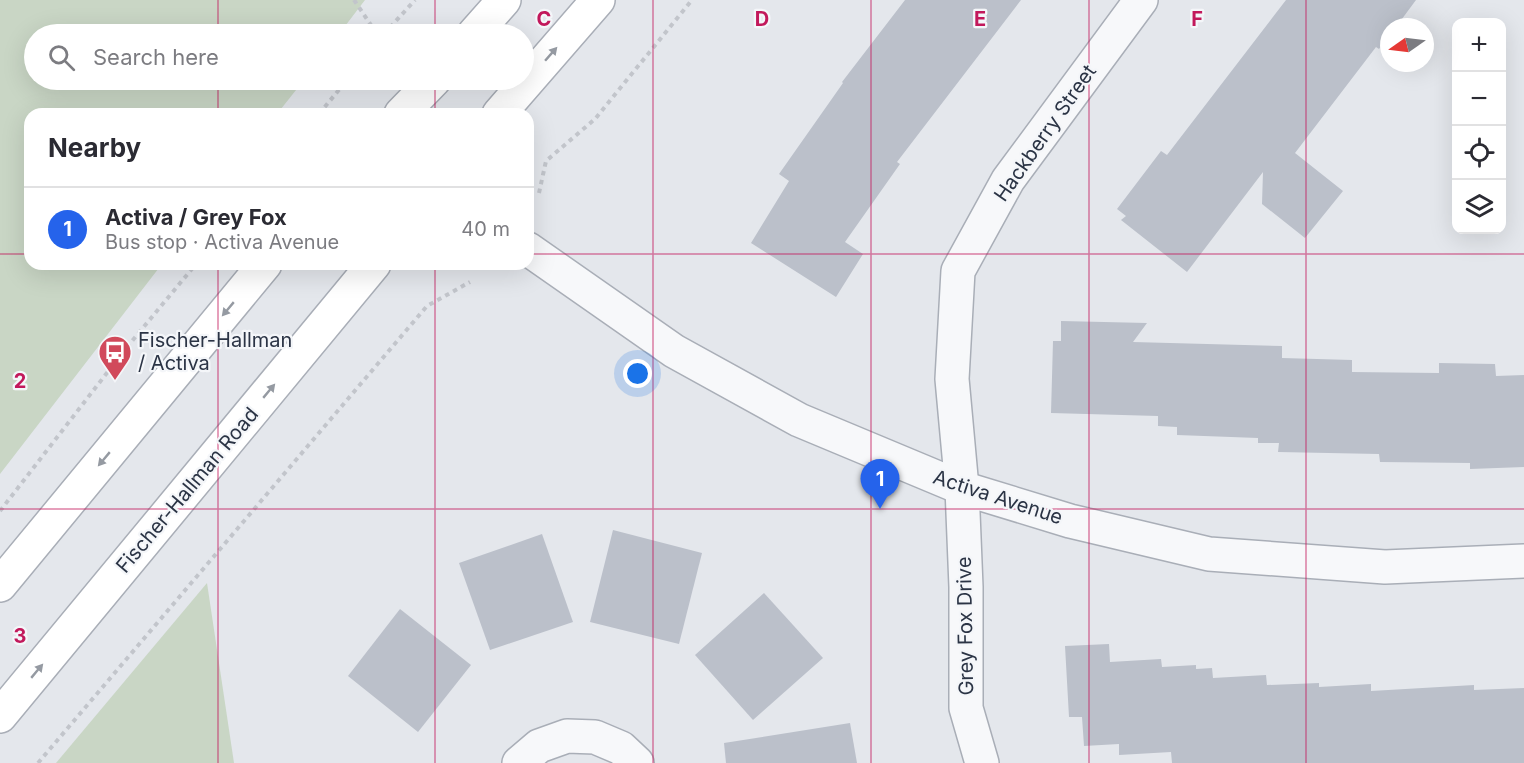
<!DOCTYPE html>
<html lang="en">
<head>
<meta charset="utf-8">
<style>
  body { margin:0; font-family:Inter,sans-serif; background:#f2f2f3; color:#2b2b33 }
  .controls { position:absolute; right:18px; top:18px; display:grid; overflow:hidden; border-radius:12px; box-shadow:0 6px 24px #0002 }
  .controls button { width:54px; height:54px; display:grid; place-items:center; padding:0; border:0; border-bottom:2px solid #e1e1e2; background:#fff; color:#2b2b33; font:30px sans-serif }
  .compass { position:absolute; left:1380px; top:18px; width:54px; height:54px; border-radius:50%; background:#fff; box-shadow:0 6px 24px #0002; rotate:256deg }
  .you { position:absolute; left:638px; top:374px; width:21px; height:21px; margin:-15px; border:4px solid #fff; border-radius:50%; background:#1a73e8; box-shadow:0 0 0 9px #1a73e833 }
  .badge { display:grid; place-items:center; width:39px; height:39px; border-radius:50%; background:#2563eb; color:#fff; font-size:20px; font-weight:700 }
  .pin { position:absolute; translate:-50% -50px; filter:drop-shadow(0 2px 3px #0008) }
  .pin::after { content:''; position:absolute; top:32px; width:21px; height:18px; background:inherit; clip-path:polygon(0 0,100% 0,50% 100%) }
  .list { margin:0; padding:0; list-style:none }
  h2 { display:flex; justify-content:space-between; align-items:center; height:78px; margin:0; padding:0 24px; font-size:26px }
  h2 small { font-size:20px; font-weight:400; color:#7c7c81 }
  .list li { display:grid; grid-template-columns:39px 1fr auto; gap:18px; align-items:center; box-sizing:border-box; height:84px; padding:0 24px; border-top:2px solid #e1e1e2 }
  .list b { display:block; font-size:22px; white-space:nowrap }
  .list p { margin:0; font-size:20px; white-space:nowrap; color:#7c7c81 }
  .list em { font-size:20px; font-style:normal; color:#7c7c81 }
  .icon { flex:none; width:33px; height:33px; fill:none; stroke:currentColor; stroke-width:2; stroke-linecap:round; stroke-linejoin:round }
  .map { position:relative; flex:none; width:1524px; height:763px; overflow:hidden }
  .search { position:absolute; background:#fff; box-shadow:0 6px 24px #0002; left:24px; top:24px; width:510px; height:66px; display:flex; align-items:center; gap:15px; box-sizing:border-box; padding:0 21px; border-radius:33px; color:#7c7c81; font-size:22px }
  .panel { position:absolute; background:#fff; box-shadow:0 6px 24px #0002; left:24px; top:108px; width:510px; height:162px; border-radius:18px }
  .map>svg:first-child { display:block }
  .green { fill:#c9d6c5 }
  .building { fill:#bbc0ca }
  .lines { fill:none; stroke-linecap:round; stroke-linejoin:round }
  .minor-casing { stroke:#a9aeb7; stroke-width:36 }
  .secondary-casing { stroke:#a9aeb7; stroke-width:36 }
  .path { stroke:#c2c5cb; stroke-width:4; stroke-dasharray:4.5 4.5; stroke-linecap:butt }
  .minor { stroke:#f7f8fa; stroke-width:33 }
  .secondary { stroke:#fff; stroke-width:33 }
  .oneway { fill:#959aa2 }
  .grid { fill:none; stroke:#c2185b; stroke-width:1.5; stroke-opacity:0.55 }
  .labels { text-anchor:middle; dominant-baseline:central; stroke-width:4.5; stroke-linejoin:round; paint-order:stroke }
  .street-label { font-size:20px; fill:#2b3445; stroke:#f4f6f9 }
  .poi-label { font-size:20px; fill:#2b3445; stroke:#f4f6f9; text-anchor:start }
  .grid-label { font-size:20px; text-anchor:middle; font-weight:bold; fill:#c2185b; stroke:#f4f6f9; stroke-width:4.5; stroke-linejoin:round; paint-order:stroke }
</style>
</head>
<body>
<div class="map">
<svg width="1524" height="763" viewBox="0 0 1524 763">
  <rect width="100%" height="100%" fill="#e4e7ec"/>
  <!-- green -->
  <g class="green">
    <polygon points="0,0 365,0 339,34 34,34 34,80 304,80 277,114 30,114 30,264 162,264 0,474"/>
    <polygon points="207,583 234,763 56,763"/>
  </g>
  <!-- building -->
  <g class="building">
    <polygon points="905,0 1021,0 897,162 900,164 845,242 863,254 836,297 751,243 789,181 779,174 843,83 842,82"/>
    <polygon points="1286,0 1416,0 1396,27 1389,27 1389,36 1379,49 1376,47 1295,153 1343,191 1305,238 1262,204 1263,172 1187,272 1121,220 1126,216 1117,209 1161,151 1167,155"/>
    <polygon points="1061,321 1147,323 1133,342 1282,346 1282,358 1352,360 1352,372 1439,373 1439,363 1495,364 1496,376 1524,375 1524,467 1470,469 1470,463 1380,462 1379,454 1278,452 1279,443 1258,443 1258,438 1177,435 1177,427 1158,426 1158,416 1051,413 1053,341 1061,341"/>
    <polygon points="613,530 702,553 679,644 590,622"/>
    <polygon points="542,534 573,622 490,650 459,563"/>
    <polygon points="764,593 823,658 753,720 695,655"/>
    <polygon points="400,609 471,665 418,732 348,676"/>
    <polygon points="1109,644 1110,662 1161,659 1162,667 1196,665 1196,669 1212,668 1213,678 1266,675 1267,685 1319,683 1319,687 1371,684 1371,691 1474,685 1474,690 1524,688 1524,763 1172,763 1171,752 1119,755 1119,744 1084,746 1082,717 1069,717 1065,646"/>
    <polygon points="850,723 857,763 726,763 724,743"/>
  </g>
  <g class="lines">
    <defs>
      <g id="minor">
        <polyline points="528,249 674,351 799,420 962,488 1070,521 1209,554 1385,567 1524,561"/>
        <polyline points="519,763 539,746 567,736 595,737 621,748 637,763"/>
        <polyline points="982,763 966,708 966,587 962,488 952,379 958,271 1008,180 1141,0"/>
      </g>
      <g id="secondary">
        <polyline points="474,34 504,0"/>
        <polyline points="401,114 434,80"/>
        <polyline points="499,114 598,0"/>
        <polyline points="0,585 265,264"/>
        <polyline points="0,716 374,264"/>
      </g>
    </defs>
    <!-- minor casing -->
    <use href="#minor" class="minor-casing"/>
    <!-- secondary casing -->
    <use href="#secondary" class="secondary-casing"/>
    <!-- path -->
    <g class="path">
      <polyline points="354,0 377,34"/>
      <polyline points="384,34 415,0"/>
      <polyline points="319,114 347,80"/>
      <polyline points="539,193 546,161 595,119 692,0"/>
      <polyline points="0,511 127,347 196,264"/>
      <polyline points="38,763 427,306 470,282"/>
    </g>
    <!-- minor -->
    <use href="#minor" class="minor"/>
    <!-- secondary -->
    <use href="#secondary" class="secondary"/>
  </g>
  <!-- one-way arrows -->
  <defs><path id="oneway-solid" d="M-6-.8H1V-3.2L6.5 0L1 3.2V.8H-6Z" transform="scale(1.5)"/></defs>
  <g class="oneway">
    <use href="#oneway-solid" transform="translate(551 54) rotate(-49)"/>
    <use href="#oneway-solid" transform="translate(228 309) rotate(130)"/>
    <use href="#oneway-solid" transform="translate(269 391) rotate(-50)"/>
    <use href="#oneway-solid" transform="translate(104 459) rotate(130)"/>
    <use href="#oneway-solid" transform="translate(37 671) rotate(-50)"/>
  </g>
  <!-- grid -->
  <path class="grid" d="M218,0V34M435,0V34M653,0V763M871,0V763M1089,0V763M1306,0V763M218,80V114M435,80V114M0,254H30M528,254H1524M218,264V763M435,264V763M0,509H1524"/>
  <!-- icons -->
  <defs>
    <symbol id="bus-pin" viewBox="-11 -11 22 30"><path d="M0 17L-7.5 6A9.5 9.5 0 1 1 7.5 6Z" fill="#d1495b" stroke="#f4f6f9"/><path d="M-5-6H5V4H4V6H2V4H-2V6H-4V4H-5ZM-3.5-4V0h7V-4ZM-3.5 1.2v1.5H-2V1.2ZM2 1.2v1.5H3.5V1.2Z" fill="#fff"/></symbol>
  </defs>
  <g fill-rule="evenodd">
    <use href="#bus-pin" x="96" y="333" width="38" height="52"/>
  </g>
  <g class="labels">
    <!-- street labels -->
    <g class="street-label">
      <text transform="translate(1045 133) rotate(-55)">Hackberry Street</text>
      <text transform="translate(187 490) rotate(-50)">Fischer-Hallman Road</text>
      <text transform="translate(998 497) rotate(18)">Activa Avenue</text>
      <text transform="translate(965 626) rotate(-91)">Grey Fox Drive</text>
    </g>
    <!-- poi labels -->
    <g class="poi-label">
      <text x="138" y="340">Fischer-Hallman<tspan x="138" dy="23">/ Activa</tspan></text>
    </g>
  </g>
  <g class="grid-label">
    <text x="544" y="26">C</text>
    <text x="762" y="26">D</text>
    <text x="980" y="26">E</text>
    <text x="1197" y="26">F</text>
    <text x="20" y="388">2</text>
    <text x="20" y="643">3</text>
  </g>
</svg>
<div class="controls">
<button>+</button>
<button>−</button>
<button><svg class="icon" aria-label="locate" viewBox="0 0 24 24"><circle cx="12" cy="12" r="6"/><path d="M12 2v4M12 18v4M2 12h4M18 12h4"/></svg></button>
<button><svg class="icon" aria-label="layers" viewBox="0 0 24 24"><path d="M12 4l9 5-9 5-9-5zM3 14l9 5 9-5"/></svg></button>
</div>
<svg class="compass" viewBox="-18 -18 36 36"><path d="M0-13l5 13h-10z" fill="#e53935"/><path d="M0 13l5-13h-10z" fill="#7c7c81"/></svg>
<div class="you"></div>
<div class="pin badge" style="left:880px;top:509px">1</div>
<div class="search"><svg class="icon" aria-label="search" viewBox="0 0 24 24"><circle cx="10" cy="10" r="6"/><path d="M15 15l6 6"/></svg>Search here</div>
<section class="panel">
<h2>Nearby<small></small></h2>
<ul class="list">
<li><span class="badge">1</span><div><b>Activa / Grey Fox</b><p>Bus stop · Activa Avenue</p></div><em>40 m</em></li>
</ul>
</section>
</div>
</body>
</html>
